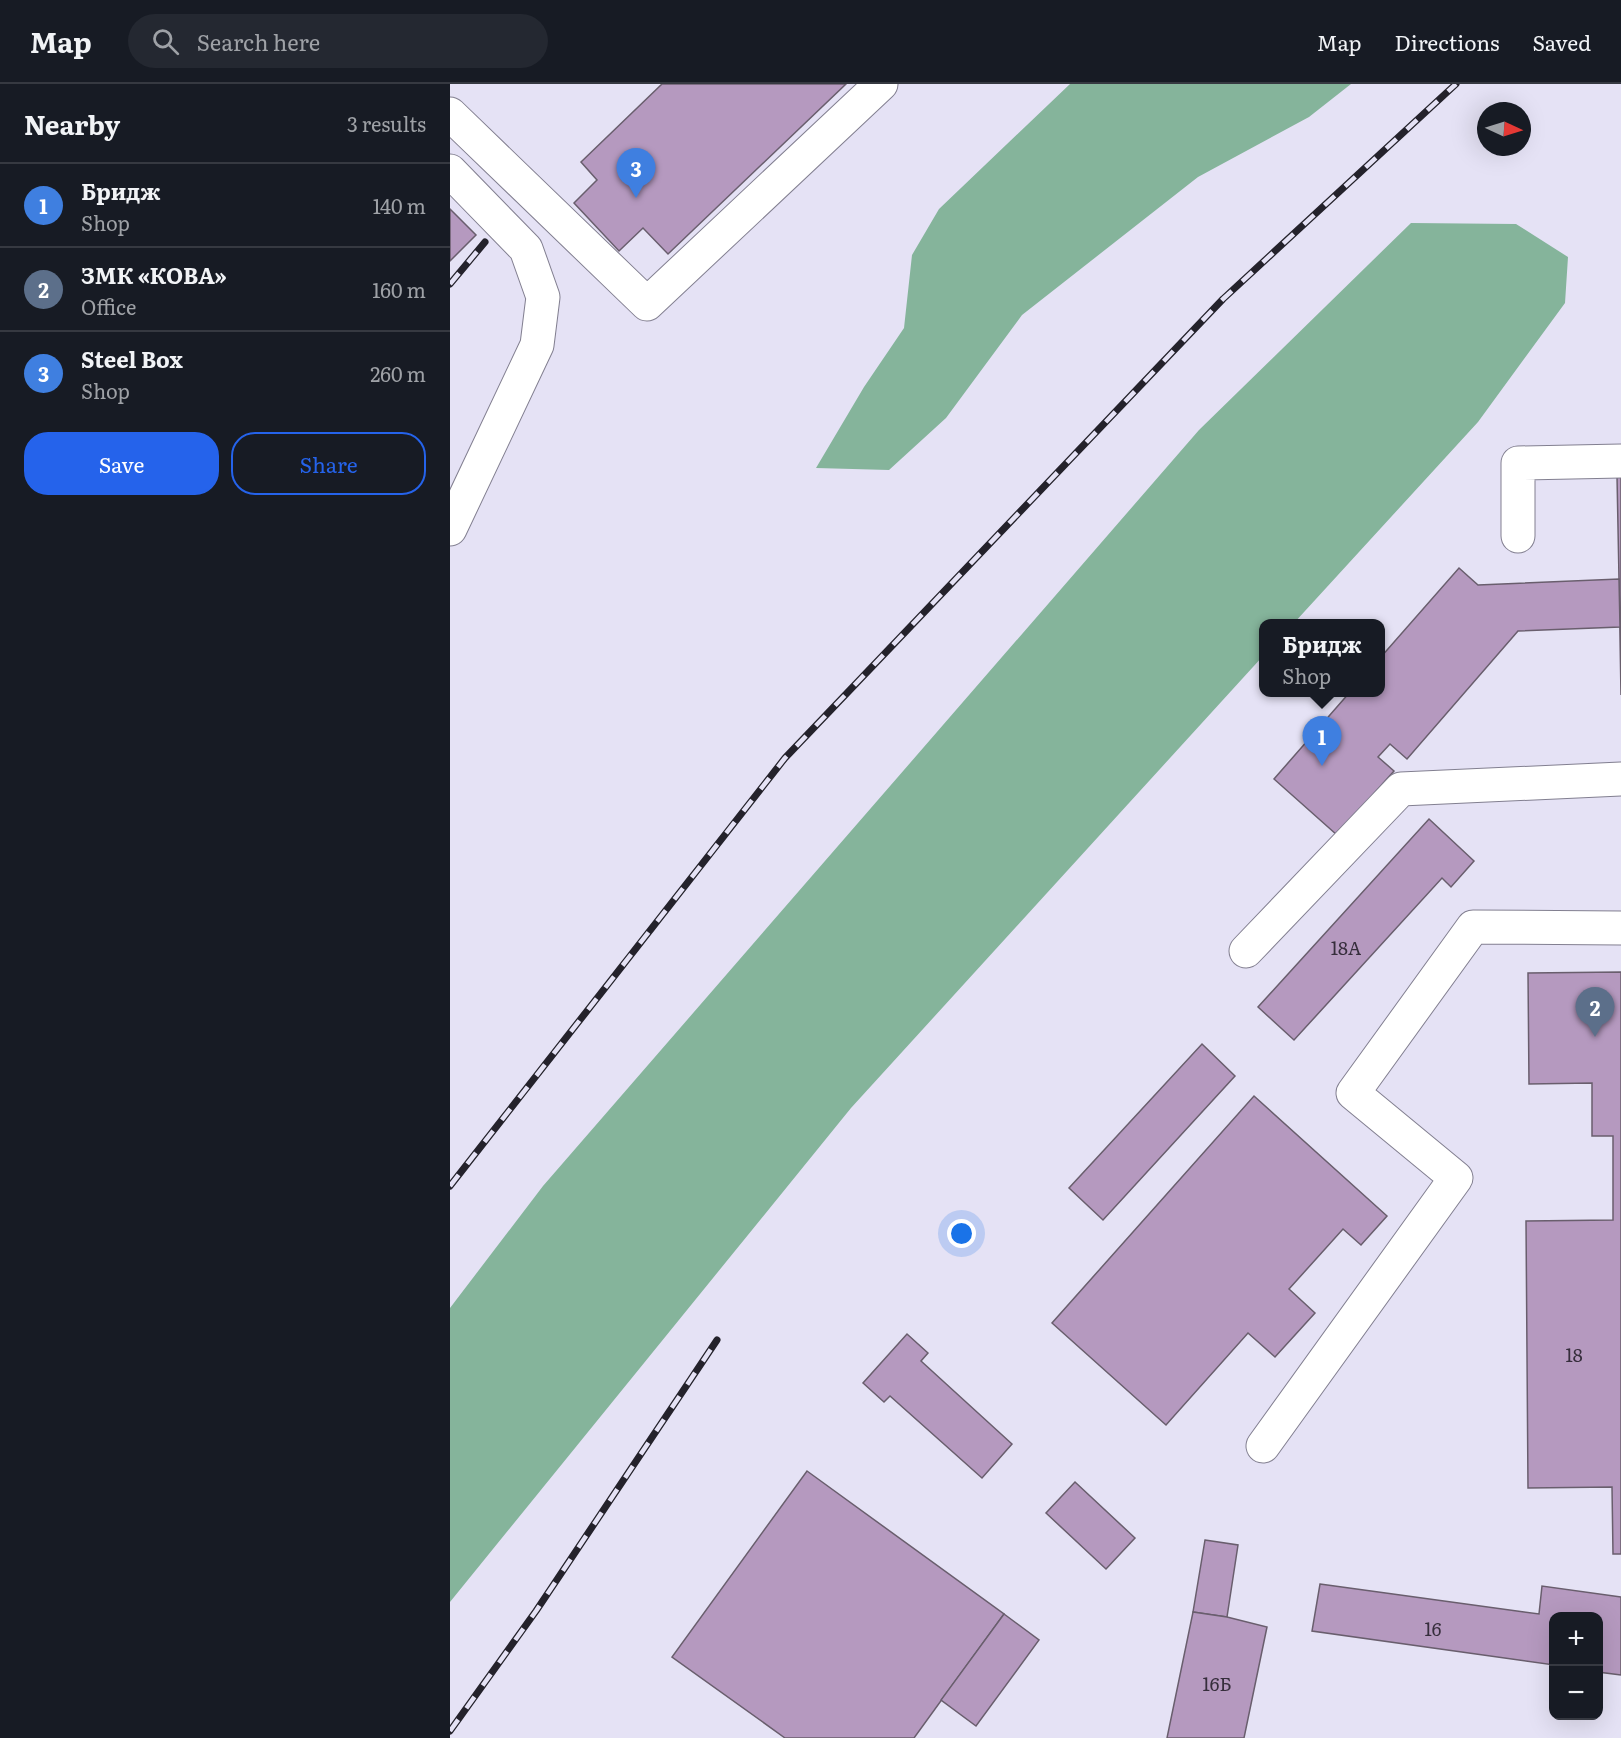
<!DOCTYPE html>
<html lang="en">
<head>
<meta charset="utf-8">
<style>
  body { margin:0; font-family:Literata,serif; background:#242831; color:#f1f3f6 }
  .controls { position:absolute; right:18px; bottom:18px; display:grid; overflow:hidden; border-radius:12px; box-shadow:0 6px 24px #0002 }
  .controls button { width:54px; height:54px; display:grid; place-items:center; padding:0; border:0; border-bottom:2px solid #363941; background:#171b24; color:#f1f3f6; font:30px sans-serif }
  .compass { position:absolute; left:1027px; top:18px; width:54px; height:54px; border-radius:50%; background:#171b24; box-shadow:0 6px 24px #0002; rotate:94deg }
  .you { position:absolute; left:512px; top:1150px; width:21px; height:21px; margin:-15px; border:4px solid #fff; border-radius:50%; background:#1a73e8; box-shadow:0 0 0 9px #1a73e833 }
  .badge { display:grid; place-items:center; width:39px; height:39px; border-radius:50%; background:#2563eb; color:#fff; font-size:20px; font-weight:700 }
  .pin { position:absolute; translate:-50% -50px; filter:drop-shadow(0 2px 3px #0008) }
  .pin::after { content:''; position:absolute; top:32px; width:21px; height:18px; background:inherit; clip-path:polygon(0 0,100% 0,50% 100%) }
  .popup { position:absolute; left:809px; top:535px; width:126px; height:78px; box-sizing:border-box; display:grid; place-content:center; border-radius:12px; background:#171b24; filter:drop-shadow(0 2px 4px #0005); font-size:20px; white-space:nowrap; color:#9ea1a6 }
  .popup b { font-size:22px; color:#f1f3f6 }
  .popup::after { content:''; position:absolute; left:50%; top:100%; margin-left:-12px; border:12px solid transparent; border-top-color:#171b24 }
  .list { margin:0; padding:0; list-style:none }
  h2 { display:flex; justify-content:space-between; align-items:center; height:78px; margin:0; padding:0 24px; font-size:26px }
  h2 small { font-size:20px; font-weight:400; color:#9ea1a6 }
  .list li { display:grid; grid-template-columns:39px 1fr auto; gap:18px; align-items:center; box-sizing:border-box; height:84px; padding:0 24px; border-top:2px solid #363941 }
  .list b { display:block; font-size:22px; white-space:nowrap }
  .list p { margin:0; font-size:20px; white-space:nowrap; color:#9ea1a6 }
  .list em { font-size:20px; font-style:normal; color:#9ea1a6 }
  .actions { display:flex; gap:12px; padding:18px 24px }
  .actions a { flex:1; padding:14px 0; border:2px solid #2563eb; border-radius:24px; text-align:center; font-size:21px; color:#2563eb }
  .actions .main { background:#2563eb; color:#fff }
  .icon { flex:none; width:33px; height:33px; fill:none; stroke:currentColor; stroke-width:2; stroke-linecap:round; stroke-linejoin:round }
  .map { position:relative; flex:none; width:1171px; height:1654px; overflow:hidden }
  header { display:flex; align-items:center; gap:36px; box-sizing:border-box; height:84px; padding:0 30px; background:#171b24; border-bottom:2px solid #363941 }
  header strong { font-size:28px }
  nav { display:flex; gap:33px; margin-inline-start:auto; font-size:21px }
  .search { width:420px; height:54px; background:#242831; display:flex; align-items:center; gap:15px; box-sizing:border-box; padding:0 21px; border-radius:33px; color:#9ea1a6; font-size:22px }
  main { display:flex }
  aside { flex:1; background:#171b24 }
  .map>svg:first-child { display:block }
  .forest { fill:#85b49b }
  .building { fill:#b599bf; stroke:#695e6d; stroke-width:1.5 }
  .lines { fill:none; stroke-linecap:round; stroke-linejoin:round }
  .minor-casing { stroke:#827f90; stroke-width:35 }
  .minor { stroke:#fff; stroke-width:33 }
  .rail-casing { stroke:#24222b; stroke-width:7 }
  .rail { stroke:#e5e2f5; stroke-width:4.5; stroke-dasharray:14; stroke-linecap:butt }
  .labels { text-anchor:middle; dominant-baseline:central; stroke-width:5; stroke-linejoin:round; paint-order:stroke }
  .number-label { font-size:18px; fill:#362e3c }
</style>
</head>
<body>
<header>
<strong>Map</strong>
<div class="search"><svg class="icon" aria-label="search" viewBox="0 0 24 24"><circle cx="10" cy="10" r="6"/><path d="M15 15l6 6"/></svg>Search here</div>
<nav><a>Map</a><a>Directions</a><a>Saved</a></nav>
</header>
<main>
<aside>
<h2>Nearby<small>3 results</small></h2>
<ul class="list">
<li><span class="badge" style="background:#3f7fe0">1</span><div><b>Бридж</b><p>Shop</p></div><em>140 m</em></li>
<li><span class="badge" style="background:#5c6f8a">2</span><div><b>ЗМК «КОВА»</b><p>Office</p></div><em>160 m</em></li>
<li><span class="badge" style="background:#3f7fe0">3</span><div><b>Steel Box</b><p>Shop</p></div><em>260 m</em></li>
</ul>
<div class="actions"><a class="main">Save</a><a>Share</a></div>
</aside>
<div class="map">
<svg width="1171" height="1654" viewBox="0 0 1171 1654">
  <rect width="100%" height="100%" fill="#e5e2f5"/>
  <!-- forest -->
  <g class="forest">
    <polygon points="620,0 901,0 859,33 748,93 572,231 496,334 439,386 366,384 414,303 454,244 462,171 489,125"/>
    <polygon points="961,139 1066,140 1118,173 1115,219 1028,338 844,539 814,540 813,572 401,1024 0,1518 0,1224 93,1102 749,346"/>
  </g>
  <!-- building -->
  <g class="building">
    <polygon points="212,0 396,0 218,170 193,144 169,167 124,119 147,96 131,78"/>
    <polygon points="0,125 26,151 0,177"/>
    <polygon points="1167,392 1171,392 1171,611 1169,495"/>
    <polygon points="1009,484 1028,501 1169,495 1170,543 1068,547 957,675 940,660 928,673 944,687 887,751 824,695 900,608 930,608 930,574"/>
    <polygon points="979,735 1024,777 1001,803 992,794 844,956 808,923"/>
    <polygon points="1171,888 1171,1470 1163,1470 1162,1403 1078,1404 1076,1137 1163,1136 1163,1052 1142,1052 1142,999 1079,1000 1078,889"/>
    <polygon points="752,960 785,992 653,1136 619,1104"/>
    <polygon points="804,1012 937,1132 911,1161 893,1145 839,1205 865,1229 825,1273 798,1249 716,1341 602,1239"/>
    <polygon points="457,1250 478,1269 471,1277 562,1360 532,1394 440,1312 434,1318 413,1299"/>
    <polygon points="357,1387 554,1530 464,1654 335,1654 222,1573"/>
    <polygon points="625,1398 685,1454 656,1485 596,1429"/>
    <polygon points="755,1456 788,1461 777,1533 743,1528"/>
    <polygon points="870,1500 1089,1530 1092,1502 1171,1513 1171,1591 1148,1588 1148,1532 1104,1532 1104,1581 862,1547"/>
    <polygon points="743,1528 777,1533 817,1543 794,1654 717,1654"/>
    <polygon points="554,1530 589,1556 526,1642 491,1616"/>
  </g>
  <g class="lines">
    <defs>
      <g id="minor">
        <polyline points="0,30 197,220 431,0"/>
        <polyline points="0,87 76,165 93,213 87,261 0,445"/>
        <polyline points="1068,452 1068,379 1171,377"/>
        <polyline points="796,867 951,705 1171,695"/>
        <polyline points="813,1362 1006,1094 903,1009 1023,843 1171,844"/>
      </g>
    </defs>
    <!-- minor casing -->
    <use href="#minor" class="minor-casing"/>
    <!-- minor -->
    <use href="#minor" class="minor"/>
    <defs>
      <g id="rail">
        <polyline points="0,200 35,158"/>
        <polyline points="0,1102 335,674 773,215 1006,0"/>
        <polyline points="0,1647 86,1527 267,1256"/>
      </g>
    </defs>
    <!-- rail casing -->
    <use href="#rail" class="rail-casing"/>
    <!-- rail -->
    <use href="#rail" class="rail"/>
  </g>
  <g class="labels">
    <!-- number labels -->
    <g class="number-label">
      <text x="896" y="863">18А</text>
      <text x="1124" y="1270">18</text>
      <text x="983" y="1544">16</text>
      <text x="767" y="1599">16Б</text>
    </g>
  </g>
</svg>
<div class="controls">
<button>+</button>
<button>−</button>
</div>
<svg class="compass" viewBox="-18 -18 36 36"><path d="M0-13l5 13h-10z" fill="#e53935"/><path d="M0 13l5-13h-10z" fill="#9ea1a6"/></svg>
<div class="you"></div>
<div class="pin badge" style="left:872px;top:682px;background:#3f7fe0">1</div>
<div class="popup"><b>Бридж</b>Shop</div>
<div class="pin badge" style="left:1145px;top:953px;background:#5c6f8a">2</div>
<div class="pin badge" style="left:186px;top:114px;background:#3f7fe0">3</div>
</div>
</main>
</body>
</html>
